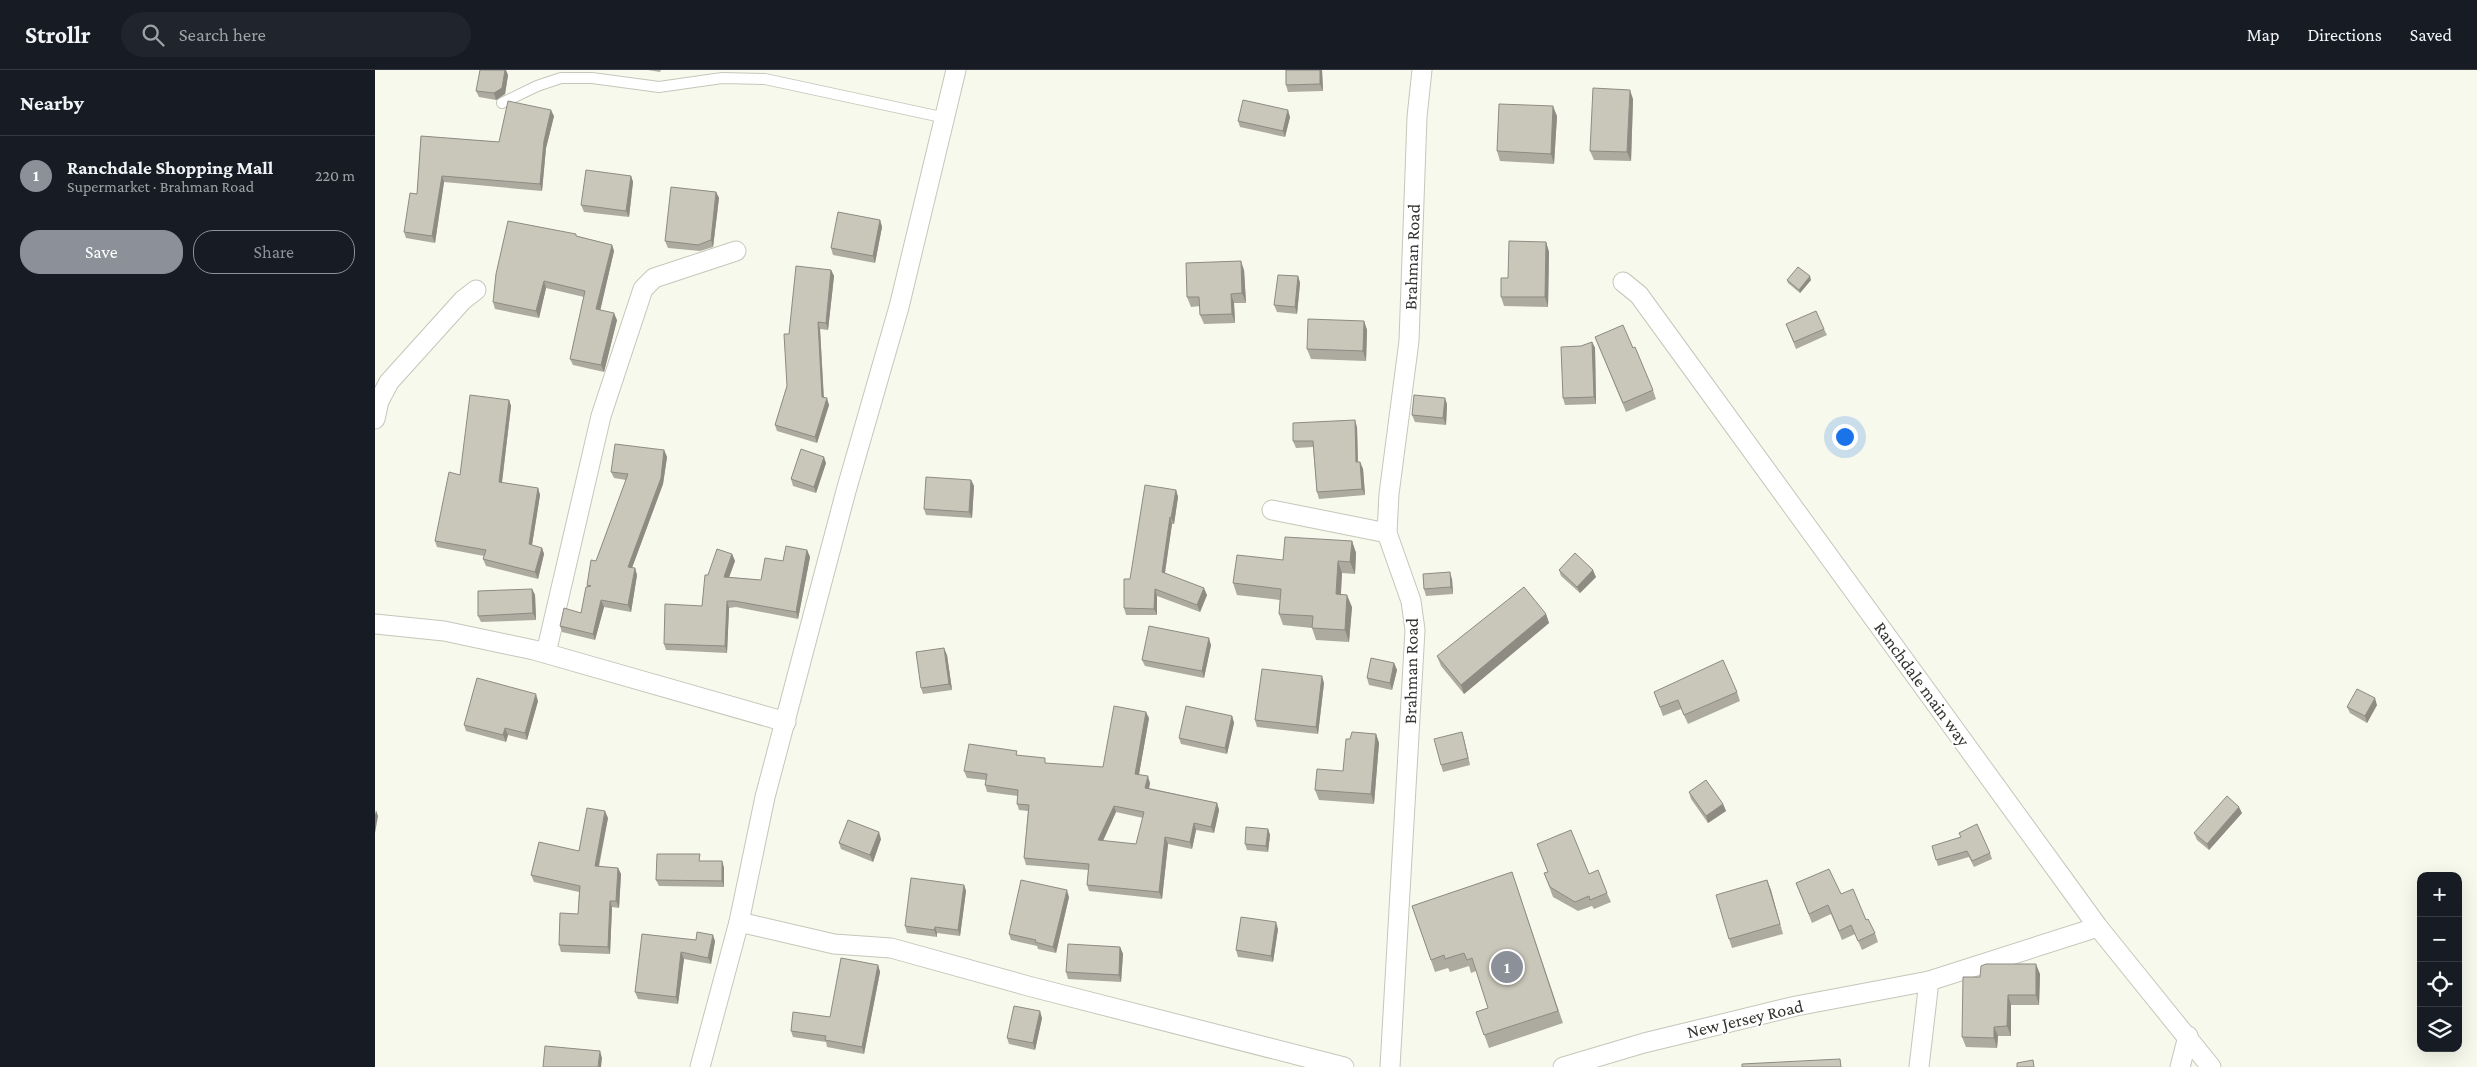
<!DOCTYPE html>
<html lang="en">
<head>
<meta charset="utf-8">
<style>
  body { margin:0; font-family:"Crimson Pro",serif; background:#20242c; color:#f1f3f6 }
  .controls { position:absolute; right:15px; bottom:15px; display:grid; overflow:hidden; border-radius:10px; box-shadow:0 5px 20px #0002 }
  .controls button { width:45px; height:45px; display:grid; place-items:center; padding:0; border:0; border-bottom:1px solid #363941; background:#171b24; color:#f1f3f6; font:25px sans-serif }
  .you { position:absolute; left:1469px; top:366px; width:18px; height:18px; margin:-12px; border:4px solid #fff; border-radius:50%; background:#1a73e8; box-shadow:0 0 0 8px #1a73e833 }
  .badge { display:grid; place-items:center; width:32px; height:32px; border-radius:50%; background:#8c9099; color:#fff; font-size:16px; font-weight:700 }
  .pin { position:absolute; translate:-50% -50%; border:2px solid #fff; box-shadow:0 1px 5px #0006 }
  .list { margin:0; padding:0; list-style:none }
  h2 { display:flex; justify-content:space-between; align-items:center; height:65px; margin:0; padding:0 20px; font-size:21px }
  h2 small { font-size:16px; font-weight:400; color:#9ea1a6 }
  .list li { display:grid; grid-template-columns:32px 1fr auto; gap:15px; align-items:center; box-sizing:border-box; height:80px; padding:0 20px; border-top:1px solid #363941 }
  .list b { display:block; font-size:19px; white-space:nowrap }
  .list p { margin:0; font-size:16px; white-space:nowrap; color:#9ea1a6 }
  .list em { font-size:16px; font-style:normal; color:#9ea1a6 }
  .actions { display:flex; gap:10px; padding:15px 20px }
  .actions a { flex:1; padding:11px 0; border:1px solid #8c9099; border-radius:20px; text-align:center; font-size:18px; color:#8c9099 }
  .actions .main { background:#8c9099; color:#fff }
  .icon { flex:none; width:28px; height:28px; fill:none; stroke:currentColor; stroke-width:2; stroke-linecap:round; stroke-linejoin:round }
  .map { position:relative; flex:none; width:2102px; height:997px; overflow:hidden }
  header { display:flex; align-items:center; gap:30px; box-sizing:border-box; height:70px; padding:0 25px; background:#171b24; border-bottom:1px solid #363941 }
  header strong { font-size:24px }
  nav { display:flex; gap:28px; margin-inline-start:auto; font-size:18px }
  .search { width:350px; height:45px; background:#20242c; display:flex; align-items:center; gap:12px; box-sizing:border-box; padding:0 18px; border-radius:28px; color:#9ea1a6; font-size:19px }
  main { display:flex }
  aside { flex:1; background:#171b24 }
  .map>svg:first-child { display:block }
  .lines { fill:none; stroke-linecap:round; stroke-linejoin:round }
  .service-casing { stroke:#c4c7ba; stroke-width:12 }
  .minor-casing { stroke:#c4c7ba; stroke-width:21 }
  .service { stroke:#fff; stroke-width:10 }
  .minor { stroke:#fff; stroke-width:19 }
  .wall { fill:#adaba0; fill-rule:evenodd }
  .shaded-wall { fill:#8d8b82 }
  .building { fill:#c9c7ba; stroke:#8d8b82; fill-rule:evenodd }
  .labels { text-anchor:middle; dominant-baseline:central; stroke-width:4; stroke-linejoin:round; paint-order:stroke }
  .street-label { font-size:18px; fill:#33342f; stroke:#fff }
</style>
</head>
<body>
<header>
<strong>Strollr</strong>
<div class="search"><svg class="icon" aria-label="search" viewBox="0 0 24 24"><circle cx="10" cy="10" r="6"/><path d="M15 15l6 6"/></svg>Search here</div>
<nav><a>Map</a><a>Directions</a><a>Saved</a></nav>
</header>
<main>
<aside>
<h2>Nearby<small></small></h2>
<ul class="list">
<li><span class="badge">1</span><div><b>Ranchdale Shopping Mall</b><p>Supermarket · Brahman Road</p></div><em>220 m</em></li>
</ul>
<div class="actions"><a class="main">Save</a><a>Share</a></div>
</aside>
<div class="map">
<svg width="2102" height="997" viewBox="0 0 2102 997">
  <rect width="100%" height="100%" fill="#f6f9eb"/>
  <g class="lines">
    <defs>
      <polyline id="service" points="127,33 162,16 186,8 217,8 284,17 347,8 390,9 571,48"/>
      <g id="minor">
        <polyline points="1248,212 1264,225 1723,857 1836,997"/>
        <polyline points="0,349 4,331 14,312 88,230 101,220"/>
        <polyline points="897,440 1012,463"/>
        <polyline points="0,554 69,561 159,580 411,652"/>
        <polyline points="171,583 226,346 268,219 279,208 361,181"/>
        <polyline points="364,852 459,874 516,878 653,916 969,997"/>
        <polyline points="325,997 364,852 390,727 471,421 524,237 581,0"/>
        <polyline points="1015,997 1040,560 1036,531 1012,463 1014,424 1034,271 1042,47 1047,0"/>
        <polyline points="1188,997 1269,973 1421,936 1554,911 1723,857"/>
        <polyline points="1544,997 1554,911"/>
        <polyline points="1805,997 1813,966"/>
      </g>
    </defs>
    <!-- service casing -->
    <use href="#service" class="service-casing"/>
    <!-- minor casing -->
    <use href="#minor" class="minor-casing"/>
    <!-- service -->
    <use href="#service" class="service"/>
    <!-- minor -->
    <use href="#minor" class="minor"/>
  </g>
  <!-- wall -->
  <g class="wall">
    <polygon points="273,0 286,0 285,2"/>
    <polygon points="947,0 948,21 913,22 911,15"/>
    <polygon points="133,5 130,24 121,30 104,27 101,21"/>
    <polygon points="1258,29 1256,91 1219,90 1215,81"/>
    <polygon points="179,46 171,78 167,121 69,112 60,173 31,168 29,162 42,124 46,66 124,72"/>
    <polygon points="1182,46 1179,94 1125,91 1122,81"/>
    <polygon points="915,47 910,67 865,57 863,51"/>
    <polygon points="256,106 258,112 254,147 209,142 206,135"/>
    <polygon points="341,122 344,128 338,177 325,181 293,178 290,171"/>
    <polygon points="505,150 507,157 500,193 458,185 456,178"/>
    <polygon points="202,166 237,175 239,181 225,240 242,250 229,302 198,295 195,289 209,227 171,218 164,248 120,239 118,232"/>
    <polygon points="1171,172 1174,182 1173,237 1129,236 1126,227 1133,208"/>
    <polygon points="456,200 459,206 453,260 445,259 449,328 454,335 442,373 402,361 400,355 412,316 414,264"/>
    <polygon points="869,200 871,233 859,233 860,253 829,254 825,245 825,236 816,237 812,227"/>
    <polygon points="923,206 925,213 922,244 902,242 899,235"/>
    <polygon points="1412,210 1436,210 1425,223 1413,213"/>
    <polygon points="989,251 992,260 991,291 936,289 932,279"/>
    <polygon points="1411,254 1449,259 1452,265 1421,279"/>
    <polygon points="1220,267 1258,278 1278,320 1281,329 1251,342"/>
    <polygon points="1217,272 1220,278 1221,334 1190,335 1188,328 1206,276"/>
    <polygon points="134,330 136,336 127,413 163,418 165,425 157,475 167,478 169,484 163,509 111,496 108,489 109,486 62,477 60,471"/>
    <polygon points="1072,334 1071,355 1040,352 1037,345"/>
    <polygon points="982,357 983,392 985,392 988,399 990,425 944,429 942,422 938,377 921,378 918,371"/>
    <polygon points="289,380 292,387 288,414 257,498 260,498 262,505 256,542 229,537 220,570 187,562 185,556 206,543 212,517 212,515 221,491 251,410 239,408 236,402"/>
    <polygon points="451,393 441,423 418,416 416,409"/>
    <polygon points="596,410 599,416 597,448 551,445 549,439"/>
    <polygon points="801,420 803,427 799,454 797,454 790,503 832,525 825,542 782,526 782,545 751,545 749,538 755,509"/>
    <polygon points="977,471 981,483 980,504 967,503 966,524 977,537 974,572 941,570 937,558 908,555 904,544 905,530 862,525 858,513 908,490"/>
    <polygon points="432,480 435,487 423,549 361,537 354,538 352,583 291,580 289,574 327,536 333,505 357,484 360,491 354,507 386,510 408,491"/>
    <polygon points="1184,500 1221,507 1205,523 1186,506"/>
    <polygon points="1077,509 1078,524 1051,526 1049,519"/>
    <polygon points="157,519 160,525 161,550 106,552 103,546"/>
    <polygon points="1171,544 1174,553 1089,624 1066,596 1062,586"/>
    <polygon points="836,575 829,608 770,596 767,590"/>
    <polygon points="572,585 577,620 548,624 546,618"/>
    <polygon points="1019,593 1022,600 1017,620 994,615 992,608"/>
    <polygon points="949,613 943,664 882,657 880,650"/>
    <polygon points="1279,622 1362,622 1365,631 1313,654 1306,639 1288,646"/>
    <polygon points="163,631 152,670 133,665 131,672 91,661 89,655"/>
    <polygon points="2002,635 1992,653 1975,643 1972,637"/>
    <polygon points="857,646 859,653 852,684 806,674 804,668"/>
    <path d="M774,648L764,704L775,713L774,718L842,733L844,740L839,763L821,760L817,779L793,774L787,829L714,821L712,815L713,800L651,795L649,788L653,741L644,740L642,734L643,726L612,722L610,715L611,710L592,708L589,701L643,685L673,694L728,697ZM741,742L768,748L761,774L728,771Z"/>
    <polygon points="1087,662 1095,695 1068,702 1066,695"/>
    <polygon points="1001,664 1004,673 999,734 944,730 940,720 968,701 975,669"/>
    <polygon points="1314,722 1348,734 1351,741 1333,753 1316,729"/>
    <polygon points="1867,743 1834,780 1822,770 1819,763"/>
    <polygon points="233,748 224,797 243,798 246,804 244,838 237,837 235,884 186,882 184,875 203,844 204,822 159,812 156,805 204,781"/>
    <polygon points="893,759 895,765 893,782 872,780 870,774"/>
    <polygon points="506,769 498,792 466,779 464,773"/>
    <polygon points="1557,776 1615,783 1617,789 1599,797 1594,787 1563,796"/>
    <polygon points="327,791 347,791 349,798 349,817 284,816 281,810"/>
    <polygon points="1137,802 1188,953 1114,978 1101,942 1113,938 1101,901 1096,903 1094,896 1075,902 1073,898 1060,902 1037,836"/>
    <polygon points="1169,803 1214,804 1232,823 1236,832 1219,839 1217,836 1203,841 1178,827"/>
    <polygon points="1392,810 1408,864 1357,878 1354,869"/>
    <polygon points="1421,813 1466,824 1491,850 1500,863 1503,872 1487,880 1480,864 1467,870 1456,844 1437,853"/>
    <polygon points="589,815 591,821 585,866 562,863 562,867 532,863 530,856"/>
    <polygon points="694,827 681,883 663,879 662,876 636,870 634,864"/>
    <polygon points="903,859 898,892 863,887 861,880"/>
    <polygon points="321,870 340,871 336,894 309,889 303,934 263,929 260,922"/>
    <polygon points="745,877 748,884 746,912 693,909 691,902"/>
    <polygon points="503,895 505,902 489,984 452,977 451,972 418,967 416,961 455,947"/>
    <polygon points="1665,904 1664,935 1636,935 1636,966 1623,966 1622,978 1591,977 1587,967 1605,907"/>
    <polygon points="667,948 660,980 634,974 632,968"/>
  </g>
  <!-- shaded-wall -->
  <g class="shaded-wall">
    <polygon points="130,0 131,0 133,5 130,24 121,30 119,23"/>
    <polygon points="945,0 947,0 948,21 945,14"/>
    <polygon points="1255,20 1258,29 1256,91 1252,82"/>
    <polygon points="1178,36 1182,46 1179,94 1176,84"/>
    <polygon points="176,40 179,46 171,78 167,121 165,114 169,71"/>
    <polygon points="913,40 915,47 910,67 908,61"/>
    <polygon points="67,106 69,112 60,173 57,166"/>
    <polygon points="256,106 258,112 254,147 251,141"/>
    <polygon points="341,122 344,128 338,177 336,170"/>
    <polygon points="505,150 507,157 500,193 498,186"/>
    <polygon points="1171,172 1174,182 1173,237 1170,227"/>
    <polygon points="237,175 239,181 224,246 221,239"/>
    <polygon points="866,191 869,200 871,233 867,223"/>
    <polygon points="456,200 459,206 453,260 451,253"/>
    <polygon points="923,206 925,213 922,244 920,237"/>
    <polygon points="1435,206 1436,210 1425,223 1424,220"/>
    <polygon points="169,211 171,218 164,248 161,241"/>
    <polygon points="856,224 859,233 860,253 857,244"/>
    <polygon points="239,243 242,250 229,302 226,295"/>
    <polygon points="989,251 992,260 991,291 988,281"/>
    <polygon points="443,252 445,259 449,334 447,327"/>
    <polygon points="1217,272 1220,278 1221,334 1219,327"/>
    <polygon points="452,328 454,335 442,373 440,367"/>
    <polygon points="1070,328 1072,334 1071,355 1068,348"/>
    <polygon points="134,330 136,336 126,419 124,412"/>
    <polygon points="980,350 982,357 983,399 981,392"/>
    <polygon points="289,380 292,387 288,414 255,503 253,497"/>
    <polygon points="449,387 451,393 441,423 439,417"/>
    <polygon points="985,392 988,399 990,425 987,419"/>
    <polygon points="596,410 599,416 597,448 594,442"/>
    <polygon points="163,418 165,425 156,481 154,474"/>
    <polygon points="801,420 803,427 799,454 796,448"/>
    <polygon points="795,447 797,454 789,508 787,502"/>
    <polygon points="977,471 981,483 980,504 975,492"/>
    <polygon points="167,478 169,484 163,509 160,502"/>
    <polygon points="432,480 435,487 423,549 421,542"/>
    <polygon points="357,484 360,491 352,513 349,507"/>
    <polygon points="963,491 967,503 965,536 961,524"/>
    <polygon points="260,498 262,505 256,542 253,535"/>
    <polygon points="1218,500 1221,507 1205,523 1202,517"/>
    <polygon points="1075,502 1077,509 1078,524 1076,517"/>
    <polygon points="829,518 832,525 825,542 822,535"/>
    <polygon points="157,519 160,525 161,550 158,543"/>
    <polygon points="780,519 782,526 782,545 779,539"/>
    <polygon points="972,525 977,537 974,572 970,560"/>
    <polygon points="226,530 229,537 220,570 218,564"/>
    <polygon points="352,531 354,538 352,583 350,576"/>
    <polygon points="1171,544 1174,553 1089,624 1086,615"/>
    <polygon points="834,568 836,575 829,608 827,601"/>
    <polygon points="569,578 572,585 577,620 574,614"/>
    <polygon points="1019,593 1022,600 1017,620 1015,613"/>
    <polygon points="947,606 949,613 943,664 941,657"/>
    <polygon points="161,624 163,631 152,670 150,663"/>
    <polygon points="2000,628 2002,635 1992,653 1990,646"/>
    <polygon points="771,642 774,648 763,710 760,704"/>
    <polygon points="857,646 859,653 852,684 850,678"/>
    <polygon points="130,658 133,665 131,672 128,665"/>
    <polygon points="1087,662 1089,669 1095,695 1093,688"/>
    <polygon points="1001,664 1004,673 999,734 996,724"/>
    <polygon points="773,706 775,713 773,724 770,718"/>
    <polygon points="842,733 844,740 839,763 836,757"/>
    <polygon points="1348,734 1351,741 1333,753 1331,746"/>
    <polygon points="739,736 741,742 725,777 723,770"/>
    <polygon points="1864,737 1867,743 1834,780 1832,774"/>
    <polygon points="1,740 3,746 0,763 0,745"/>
    <polygon points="230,741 233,748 222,803 220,796"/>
    <polygon points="819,753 821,760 817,779 815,772"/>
    <polygon points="893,759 895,765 893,782 891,776"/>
    <polygon points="504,762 506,769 498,792 495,785"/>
    <polygon points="790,767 793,774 787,829 784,822"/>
    <polygon points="347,791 349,798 349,817 347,811"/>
    <polygon points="243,798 246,804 244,838 241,831"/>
    <polygon points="1392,810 1396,820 1408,864 1405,854"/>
    <polygon points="589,815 591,821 585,866 583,860"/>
    <polygon points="692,820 694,827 681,883 678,877"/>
    <polygon points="235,831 237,837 235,884 233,877"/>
    <polygon points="901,852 903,859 898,892 896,886"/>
    <polygon points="560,857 562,863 562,867 559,860"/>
    <polygon points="338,865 340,871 336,894 333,888"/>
    <polygon points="745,877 748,884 746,912 744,905"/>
    <polygon points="306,882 309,889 303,934 301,927"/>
    <polygon points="1661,894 1665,904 1664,935 1661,925"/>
    <polygon points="503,895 505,902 489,984 487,977"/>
    <polygon points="1633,925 1636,935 1636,966 1632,956"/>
    <polygon points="665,941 667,948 660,980 658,973"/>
    <polygon points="1619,957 1623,966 1622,978 1619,968"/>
    <polygon points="225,981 227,988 226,997 223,997"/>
  </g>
  <!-- building -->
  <g class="building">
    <polygon points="105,0 130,0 127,18 119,23 101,21"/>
    <polygon points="911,0 945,0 945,14 911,15"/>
    <polygon points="1218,18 1255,20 1252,82 1215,81"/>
    <polygon points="868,30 913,40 908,61 863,51"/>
    <polygon points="133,31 176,40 169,71 165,114 67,106 57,166 29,162 35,123 42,124 46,66 124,72"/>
    <polygon points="1124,34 1178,36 1176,84 1122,81"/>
    <polygon points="211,100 256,106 251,141 206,135"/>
    <polygon points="296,117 341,122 336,170 323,175 290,171"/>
    <polygon points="463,142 505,150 498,186 456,178"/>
    <polygon points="133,151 201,164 201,166 237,175 221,239 239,243 226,295 195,289 210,221 169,211 161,241 118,232 121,204"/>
    <polygon points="1134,171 1171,172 1170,227 1126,227 1126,208 1133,208"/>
    <polygon points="866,191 867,223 856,224 857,244 825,245 824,227 812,227 811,193"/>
    <polygon points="421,196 456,200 451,253 443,252 447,327 452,328 440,367 400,355 412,316 409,264 414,264"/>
    <polygon points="1423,197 1435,206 1424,220 1412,210"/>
    <polygon points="903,205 923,206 920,237 899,235"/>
    <polygon points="1441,241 1449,259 1419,272 1411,254"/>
    <polygon points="933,249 989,251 988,281 932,279"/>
    <polygon points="1248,255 1258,278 1260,277 1278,320 1248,333 1220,267"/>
    <polygon points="1217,272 1219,327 1188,328 1186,277 1206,276"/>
    <polygon points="95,325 134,330 124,412 163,418 154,474 167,478 160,502 108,489 111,480 60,471 74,402 85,405"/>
    <polygon points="1039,325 1070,328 1068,348 1037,345"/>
    <polygon points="980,350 981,392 985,392 987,419 942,422 938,371 918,371 918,353"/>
    <polygon points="240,374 289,380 286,408 253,497 260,498 253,535 226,530 218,564 185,556 189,538 206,543 211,517 216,516 212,515 216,490 221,491 253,404 236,402"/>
    <polygon points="426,379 449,387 439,417 416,409"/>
    <polygon points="551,407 596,410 594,442 549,439"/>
    <polygon points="770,415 801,420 796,448 795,447 787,502 829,518 822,535 780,519 779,539 749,538 749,509 755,509"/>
    <polygon points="910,467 977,471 975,492 963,491 961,524 972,525 970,560 937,558 938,546 904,544 906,519 858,513 862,485 908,490"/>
    <polygon points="411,476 432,480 421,542 359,531 352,531 350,576 289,574 290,534 327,536 330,505 333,505 342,479 357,484 349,507 386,510 390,488 408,491"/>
    <polygon points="1200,483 1218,500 1202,517 1184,500"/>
    <polygon points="1075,502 1076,517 1049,519 1048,504"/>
    <polygon points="1149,517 1171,544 1086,615 1062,586"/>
    <polygon points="157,519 158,543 103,546 103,521"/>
    <polygon points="774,556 834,568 827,601 767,590"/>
    <polygon points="569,578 574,614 546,618 541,582"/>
    <polygon points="996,588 1019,593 1015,613 992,608"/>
    <polygon points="1348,590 1362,622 1309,645 1303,630 1285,637 1279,622"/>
    <polygon points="887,599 947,606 941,657 880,650"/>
    <polygon points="102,608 161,624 150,663 130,658 128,665 89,655"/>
    <polygon points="1982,619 2000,628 1990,646 1972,637"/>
    <path d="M739,636L771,642L760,704L773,706L770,718L842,733L836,757L819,753L815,772L790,767L784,822L712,815L714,794L649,788L654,735L642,734L643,720L610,715L612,704L589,701L594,674L642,681L641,685L670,688V693L728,697ZM739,736L769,742L761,774L723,770Z"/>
    <polygon points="811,636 857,646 850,678 804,668"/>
    <polygon points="977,662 1001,664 996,724 940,720 942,699 968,701 971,669 975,669"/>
    <polygon points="1087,662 1093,688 1066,695 1059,669"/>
    <polygon points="1331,710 1348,734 1331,746 1314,722"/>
    <polygon points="1852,726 1864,737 1832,774 1819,763"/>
    <polygon points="212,738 230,741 220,796 243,798 241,831 235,831 233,877 184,875 185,843 203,844 205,816 156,805 164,772 204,781"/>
    <polygon points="473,750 504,762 495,785 464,773"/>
    <polygon points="1602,754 1615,783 1597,791 1592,781 1561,790 1557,776 1586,767 1584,763"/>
    <polygon points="871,757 893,759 891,776 870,774"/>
    <polygon points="1196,760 1214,804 1223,800 1232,823 1215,830 1214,826 1200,832 1175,817 1169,803 1173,802 1162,774"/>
    <polygon points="282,784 325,784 324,791 347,791 347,811 281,810"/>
    <polygon points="1454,799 1466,824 1478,819 1491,850 1493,849 1500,863 1483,871 1476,855 1464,861 1453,835 1434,844 1421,813"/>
    <polygon points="1137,802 1183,941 1109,965 1101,942 1113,938 1097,888 1092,890 1089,883 1070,889 1069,885 1056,890 1037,836"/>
    <polygon points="536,808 589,815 583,860 560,857 559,860 530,856"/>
    <polygon points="646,810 692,820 678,877 660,872 661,870 634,864"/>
    <polygon points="1392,810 1405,854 1354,869 1341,825"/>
    <polygon points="866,847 901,852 896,886 861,880"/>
    <polygon points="322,862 338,865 333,888 306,882 301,927 260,922 267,864 321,870"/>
    <polygon points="693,874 745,877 744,905 691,902"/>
    <polygon points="466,888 503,895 487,977 450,970 451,966 416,961 418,942 455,947"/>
    <polygon points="1611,894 1661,894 1661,925 1633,925 1632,956 1619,957 1619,968 1587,967 1588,907 1605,907 1606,896"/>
    <polygon points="639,936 665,941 658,973 632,968"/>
    <polygon points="170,976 225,981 223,997 168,997"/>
    <polygon points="1465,989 1466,997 1367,997 1367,994"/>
    <polygon points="1658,990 1659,997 1642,997 1642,993"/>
  </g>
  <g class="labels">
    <!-- street labels -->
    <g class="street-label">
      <text transform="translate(1037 187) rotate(-88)">Brahman Road</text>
      <text transform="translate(1036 601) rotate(-89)">Brahman Road</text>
      <text transform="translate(1547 614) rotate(54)">Ranchdale main way</text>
      <text transform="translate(1370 949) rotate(-13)">New Jersey Road</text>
    </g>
  </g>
</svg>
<div class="controls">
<button>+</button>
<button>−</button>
<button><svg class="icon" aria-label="locate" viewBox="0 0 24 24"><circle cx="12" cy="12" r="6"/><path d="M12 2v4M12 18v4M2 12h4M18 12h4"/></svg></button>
<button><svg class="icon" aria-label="layers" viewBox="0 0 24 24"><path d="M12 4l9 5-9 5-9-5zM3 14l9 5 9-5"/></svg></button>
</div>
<div class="you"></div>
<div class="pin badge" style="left:1132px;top:897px">1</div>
</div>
</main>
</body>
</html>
